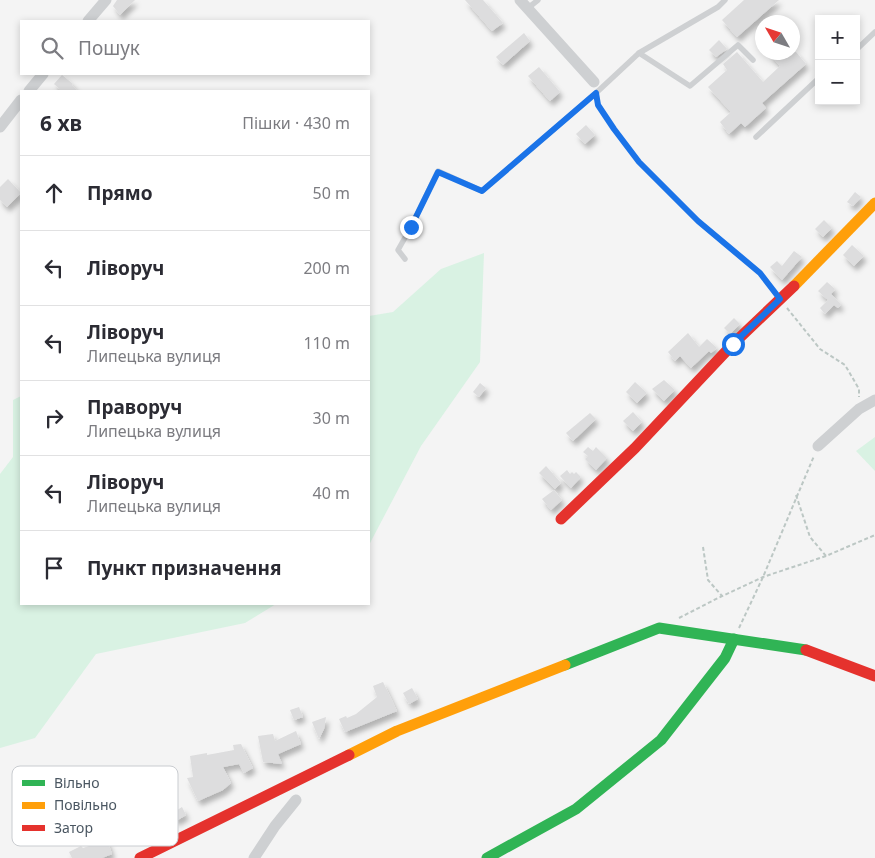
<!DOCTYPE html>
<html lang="uk">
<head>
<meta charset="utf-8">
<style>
  body { margin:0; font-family:"Noto Sans",sans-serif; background:#f7f7f7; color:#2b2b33 }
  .controls { position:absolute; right:15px; top:15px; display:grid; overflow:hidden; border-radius:0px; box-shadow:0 2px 8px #0003 }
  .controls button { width:45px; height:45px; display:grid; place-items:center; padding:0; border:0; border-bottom:1px solid #e1e1e2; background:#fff; color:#2b2b33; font:25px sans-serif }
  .compass { position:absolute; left:755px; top:15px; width:45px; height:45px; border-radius:50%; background:#fff; box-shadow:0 2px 8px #0003; rotate:309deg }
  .stop { position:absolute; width:15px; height:15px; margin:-11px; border:4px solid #1a73e8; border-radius:50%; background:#fff }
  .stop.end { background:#1a73e8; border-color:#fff; box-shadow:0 1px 5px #0008 }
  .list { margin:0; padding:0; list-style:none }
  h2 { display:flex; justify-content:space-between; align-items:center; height:65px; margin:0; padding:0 20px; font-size:21px }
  h2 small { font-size:16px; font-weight:400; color:#7c7c81 }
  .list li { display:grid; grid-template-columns:32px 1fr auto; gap:15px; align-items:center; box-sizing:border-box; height:75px; padding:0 20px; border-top:1px solid #e1e1e2 }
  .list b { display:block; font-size:19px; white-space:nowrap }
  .list p { margin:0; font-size:16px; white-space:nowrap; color:#7c7c81 }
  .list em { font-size:16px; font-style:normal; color:#7c7c81 }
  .icon { flex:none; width:28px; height:28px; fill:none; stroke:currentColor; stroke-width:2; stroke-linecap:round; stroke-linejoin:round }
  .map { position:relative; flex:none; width:875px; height:858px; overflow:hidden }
  .search { position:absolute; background:#fff; box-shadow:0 2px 8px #0003; left:20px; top:20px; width:350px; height:55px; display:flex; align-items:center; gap:12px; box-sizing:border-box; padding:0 18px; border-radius:0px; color:#7c7c81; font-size:19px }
  .panel { position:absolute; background:#fff; box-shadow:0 2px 8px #0003; left:20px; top:90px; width:350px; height:515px; border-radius:0px }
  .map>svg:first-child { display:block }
  .green { fill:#d9f2e3 }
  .building { fill:#ddddde; filter:url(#shadow) }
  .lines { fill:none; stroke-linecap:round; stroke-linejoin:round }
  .path { stroke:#bcc7c4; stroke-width:2; stroke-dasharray:4 2.5; stroke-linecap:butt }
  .lane { stroke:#ced0d2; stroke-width:5.5 }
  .street { stroke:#ced0d2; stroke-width:11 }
  .fast { stroke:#30b455; stroke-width:11 }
  .slow { stroke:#ff9f0a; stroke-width:11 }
  .jam { stroke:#e5322d; stroke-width:11 }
  .route { stroke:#1a73e8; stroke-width:6 }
  .key { fill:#fff; stroke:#c9ccd0; stroke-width:1 }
  .key-label { font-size:14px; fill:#4a5661 }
</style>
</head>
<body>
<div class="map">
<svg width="875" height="858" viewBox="0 0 875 858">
  <defs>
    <filter id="shadow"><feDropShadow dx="3" dy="5" stdDeviation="2.5" flood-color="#0004"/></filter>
  </defs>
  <rect width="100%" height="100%" fill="#f4f4f4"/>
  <!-- green -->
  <g class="green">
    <polygon points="484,253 480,362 421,446 369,545 369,316 393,312 441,269"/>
    <polygon points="21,396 21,604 276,604 245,623 96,654 35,738 0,748 0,474 13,457 13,400"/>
    <polygon points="875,437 875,471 856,451"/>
  </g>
  <!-- building -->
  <g class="building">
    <polygon points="117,0 135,0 120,15 113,6"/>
    <polygon points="465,0 483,0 503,23 492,31"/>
    <polygon points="744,0 779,0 737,37 722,20"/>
    <polygon points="524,33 530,41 503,65 496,57"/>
    <polygon points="719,40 727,49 716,57 709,50"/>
    <polygon points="737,52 763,82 780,66 768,52 796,52 806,64 762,103 766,108 745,127 741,123 729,134 720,122 731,112 708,87 727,70 723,64"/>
    <polygon points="539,67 560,92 550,101 528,76"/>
    <polygon points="62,75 73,84 72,85 78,91 62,91 54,84"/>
    <polygon points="586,125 595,135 585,144 576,134"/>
    <polygon points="8,179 21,193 7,207 0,200 0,187"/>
    <polygon points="855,192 861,197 853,206 847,202"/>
    <polygon points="824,220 832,228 823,237 815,229"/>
    <polygon points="852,245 864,256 854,266 843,255"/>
    <polygon points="794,251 802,257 782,280 770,267 777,261 782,266"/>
    <polygon points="827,282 835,289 831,294 841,304 838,308 834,305 825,314 820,308 828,300 818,291"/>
    <polygon points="734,318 740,324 730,334 724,328"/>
    <polygon points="688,333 699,347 707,339 717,348 711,353 709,351 691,368 680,356 675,361 668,352"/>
    <polygon points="664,380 675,390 664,401 652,389"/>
    <polygon points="635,382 647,393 637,403 626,392"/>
    <polygon points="480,383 486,388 479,397 473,392"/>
    <polygon points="633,412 642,422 633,431 623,421"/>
    <polygon points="590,413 596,419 573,441 566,433"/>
    <polygon points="588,447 593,451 596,447 607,458 596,470 585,459 588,456 583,452"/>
    <polygon points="546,466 561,483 555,489 539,473"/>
    <polygon points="567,470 570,474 572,472 574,474 576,472 581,477 571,488 560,476"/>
    <polygon points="554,490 562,500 551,510 542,499"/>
    <polygon points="383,682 397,711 345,732 339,719 346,716 347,718 356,714 377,697 373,686"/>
    <polygon points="412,688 418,699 409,704 403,693"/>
    <polygon points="299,707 303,717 294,720 290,710"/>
    <polygon points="326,717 324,729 319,739 312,722"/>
    <polygon points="296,731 301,744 278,754 282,764 263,762 258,736 273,734 275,741"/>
    <polygon points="241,744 253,768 244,773 239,764 223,767 231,783 223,790 198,801 187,778 193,777 190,756 207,753 207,755 234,750 233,745"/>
    <polygon points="182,807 186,815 176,821 171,814"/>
    <polygon points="107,840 112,854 102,858 72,858 69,852 81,846 83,848"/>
  </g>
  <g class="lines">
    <!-- path -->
    <g class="path">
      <polyline points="598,101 614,129 639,162 697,221 760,273 773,290"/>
      <polyline points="787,308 820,349 845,365 859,389 859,397"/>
      <polyline points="796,495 810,537 826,556"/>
      <polyline points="703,547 708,580 722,596"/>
      <polyline points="679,618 718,598 763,577 826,556 875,535"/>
      <polyline points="739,628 763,577 814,456"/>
    </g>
    <!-- lane -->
    <g class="lane">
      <polyline points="528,8 538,0"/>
      <polyline points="856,50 875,32"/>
      <polyline points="639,53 718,7 725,0"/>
      <polyline points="756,137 819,78"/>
      <polyline points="405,259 398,250 411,227 438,171 482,191 596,93 639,53 690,86 738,45 753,60"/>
    </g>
    <!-- street -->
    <g class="street">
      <polyline points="520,0 594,82"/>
      <polyline points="88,21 106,0"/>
      <polyline points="29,91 43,74"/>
      <polyline points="0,127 21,100"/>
      <polyline points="818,446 859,409 875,400"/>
      <polyline points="254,858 275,826 296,800"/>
    </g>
    <!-- fast -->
    <g class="fast">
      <polyline points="565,665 659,628 806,650"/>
      <polyline points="487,858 576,809 661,740 725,658 734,639"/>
    </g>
    <!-- slow -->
    <g class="slow">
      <polyline points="794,286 875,203"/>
      <polyline points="349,755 397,731 565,665"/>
    </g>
    <!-- jam -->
    <g class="jam">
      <polyline points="561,519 635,448 733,344 794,286"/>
      <polyline points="806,650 875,676"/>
      <polyline points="140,858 349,755"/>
    </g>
  </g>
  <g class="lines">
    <!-- route -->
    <polyline class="route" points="411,227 438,172 482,191 596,93 598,105 614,129 639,162 698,221 760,273 780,299 733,344"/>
  </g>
  <!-- legend -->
  <rect x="12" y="766" width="166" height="80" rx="8" class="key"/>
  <rect x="22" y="780" width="23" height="6" fill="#30b455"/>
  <rect x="22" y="802" width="23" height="7" fill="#ff9f0a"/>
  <rect x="22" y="825" width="23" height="6" fill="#e5322d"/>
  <g class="key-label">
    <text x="54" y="788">Вільно</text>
    <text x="54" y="810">Повільно</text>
    <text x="54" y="833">Затор</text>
  </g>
</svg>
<div class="controls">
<button>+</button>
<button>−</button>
</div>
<svg class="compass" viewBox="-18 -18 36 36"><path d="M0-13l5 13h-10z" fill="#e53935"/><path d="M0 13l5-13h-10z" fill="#7c7c81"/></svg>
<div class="stop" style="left:733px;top:344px"></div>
<div class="stop end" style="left:411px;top:227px"></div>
<div class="search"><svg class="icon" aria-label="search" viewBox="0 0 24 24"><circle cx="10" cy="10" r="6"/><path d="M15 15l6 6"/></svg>Пошук</div>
<section class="panel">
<h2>6 хв<small>Пішки · 430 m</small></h2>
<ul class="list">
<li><svg class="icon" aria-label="ahead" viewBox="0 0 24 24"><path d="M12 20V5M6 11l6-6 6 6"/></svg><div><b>Прямо</b></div><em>50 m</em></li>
<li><svg class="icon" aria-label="left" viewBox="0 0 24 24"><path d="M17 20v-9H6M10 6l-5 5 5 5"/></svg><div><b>Ліворуч</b></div><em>200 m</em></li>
<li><svg class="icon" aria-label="left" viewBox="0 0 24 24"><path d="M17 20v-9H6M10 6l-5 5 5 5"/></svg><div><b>Ліворуч</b><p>Липецька вулиця</p></div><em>110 m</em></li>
<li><svg class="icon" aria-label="right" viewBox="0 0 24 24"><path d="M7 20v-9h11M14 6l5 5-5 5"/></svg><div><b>Праворуч</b><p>Липецька вулиця</p></div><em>30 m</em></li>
<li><svg class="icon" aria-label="left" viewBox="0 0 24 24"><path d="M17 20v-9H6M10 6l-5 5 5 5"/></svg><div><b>Ліворуч</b><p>Липецька вулиця</p></div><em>40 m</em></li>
<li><svg class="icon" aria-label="arrive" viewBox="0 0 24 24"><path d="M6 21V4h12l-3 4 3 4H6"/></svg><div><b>Пункт призначення</b></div></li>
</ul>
</section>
</div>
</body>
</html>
